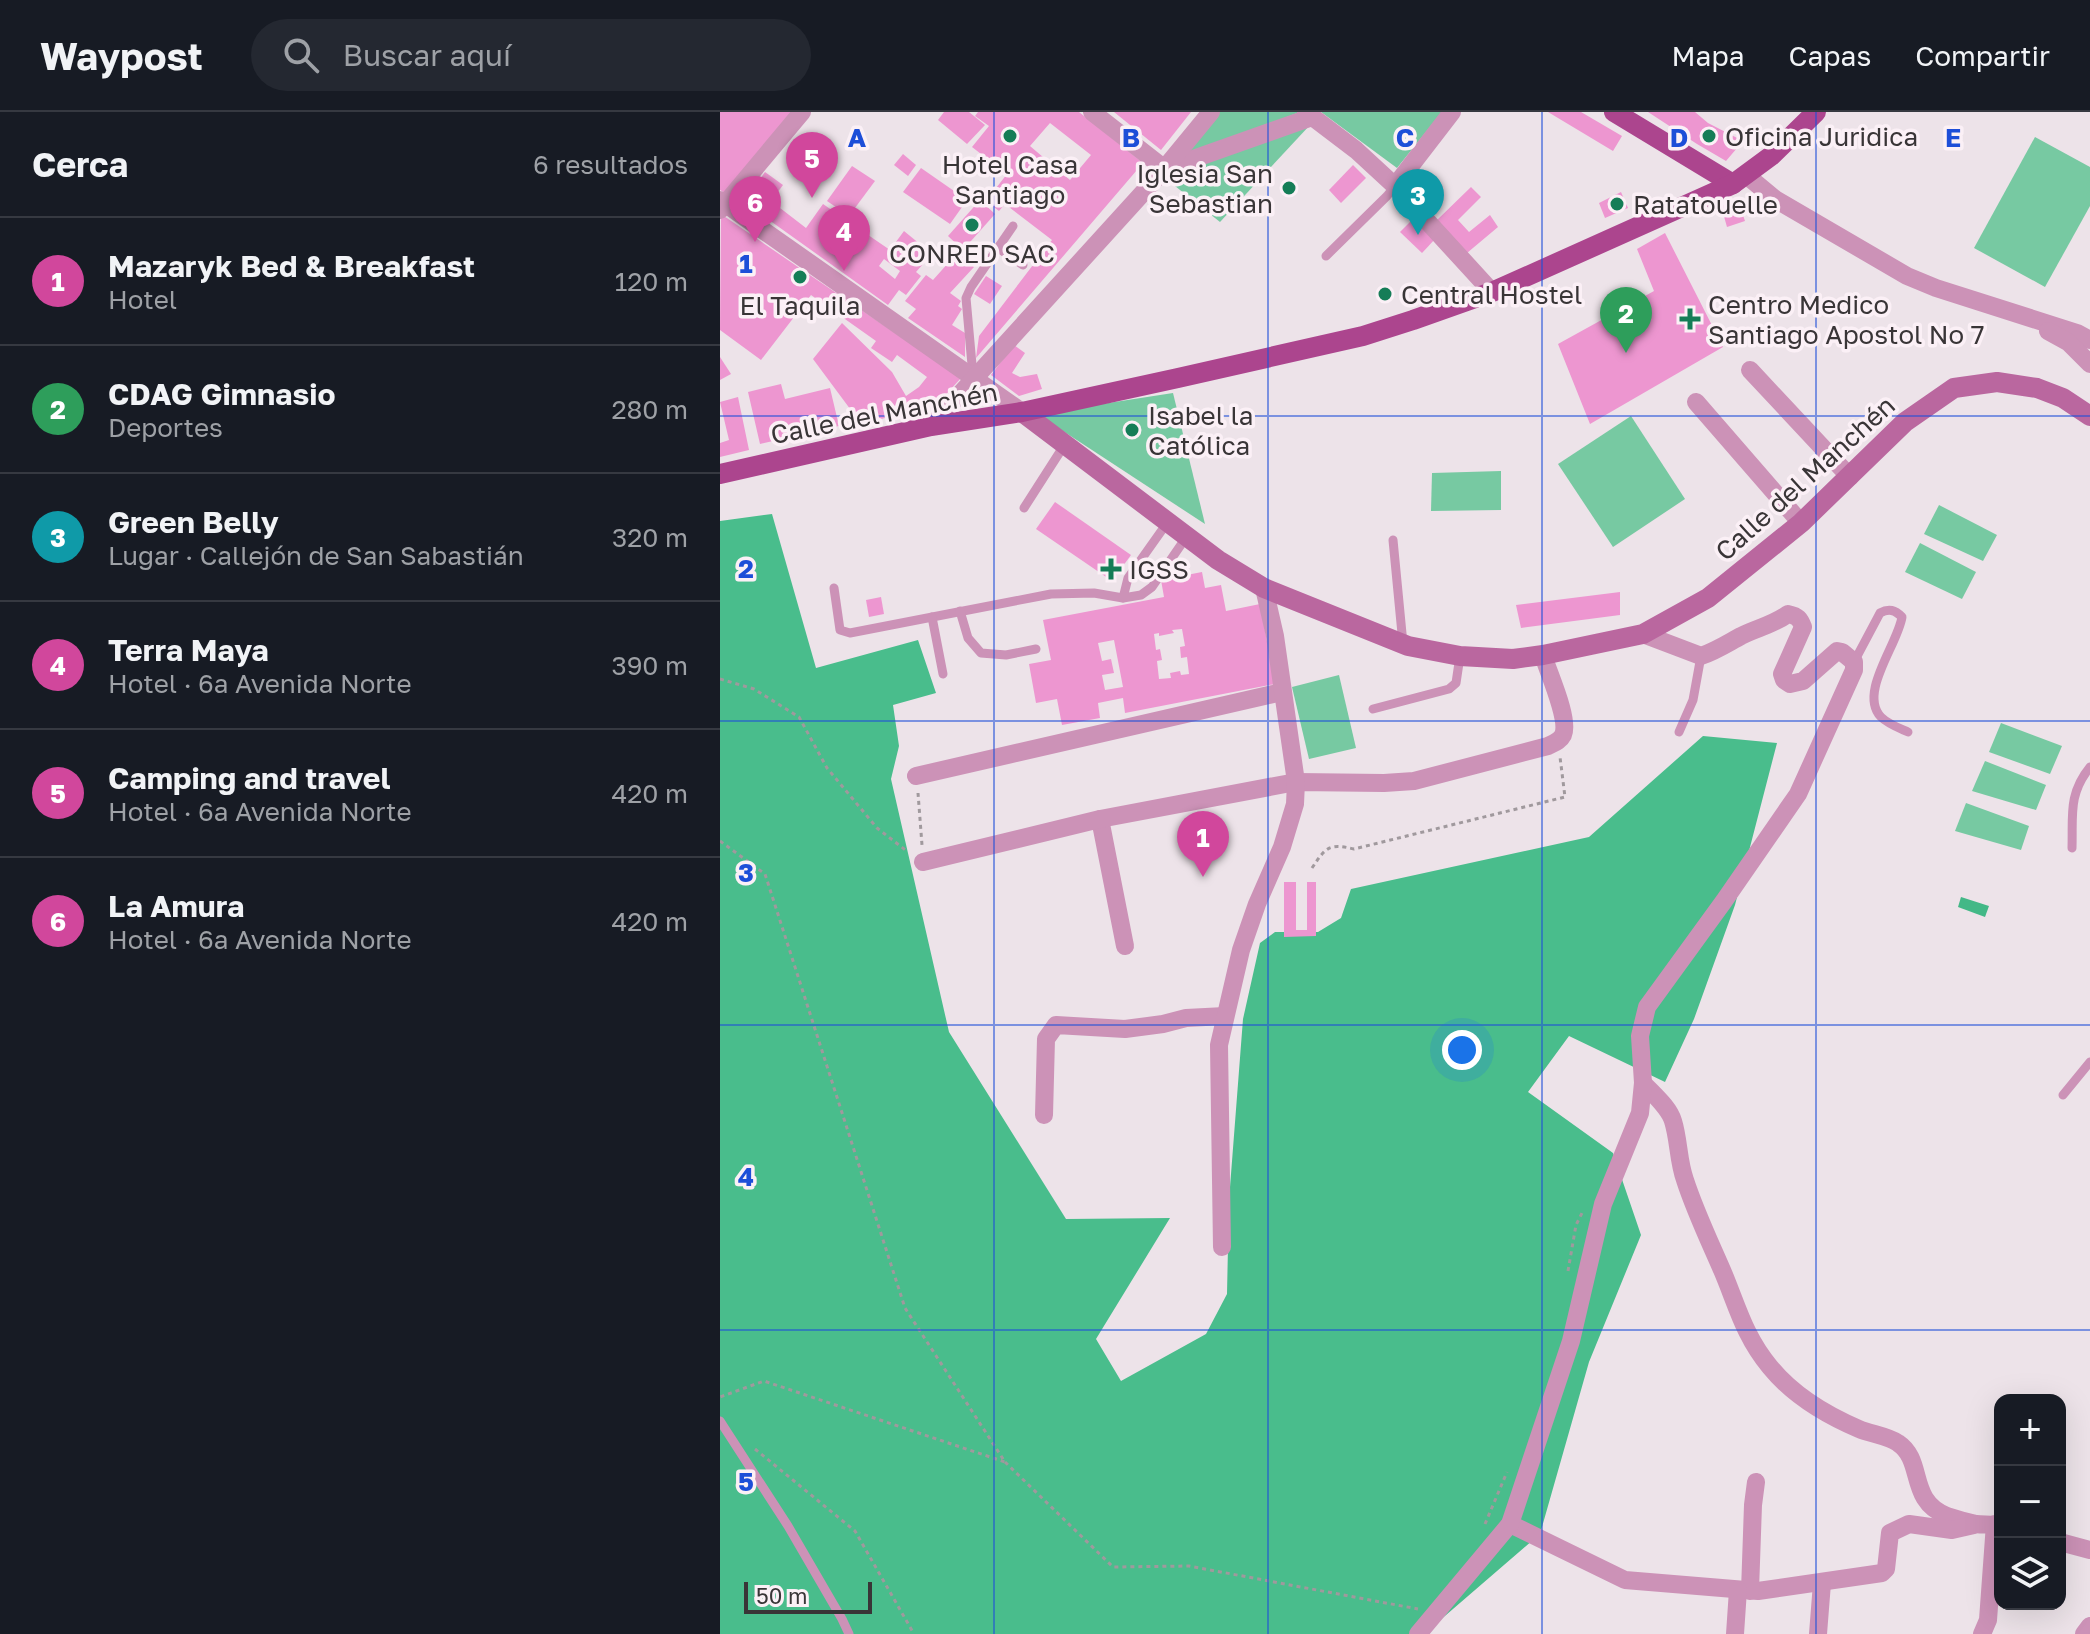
<!DOCTYPE html>
<html lang="es">
<head>
<meta charset="utf-8">
<style>
  body { margin:0; font-family:"Golos Text",sans-serif; background:#242831; color:#f1f3f6 }
  .controls { position:absolute; right:24px; bottom:24px; display:grid; overflow:hidden; border-radius:16px; box-shadow:0 8px 32px #0002 }
  .controls button { width:72px; height:72px; display:grid; place-items:center; padding:0; border:0; border-bottom:2px solid #363941; background:#171b24; color:#f1f3f6; font:40px sans-serif }
  .scale { position:absolute; left:24px; bottom:20px; width:128px; box-sizing:border-box; padding-left:8px; border:4px solid #393537; border-top:0; font-size:22px; line-height:28px; white-space:nowrap; color:#393537; -webkit-text-stroke:6px #fbf0f6; paint-order:stroke }
  .you { position:absolute; left:742px; top:938px; width:28px; height:28px; margin:-20px; border:6px solid #fff; border-radius:50%; background:#1a73e8; box-shadow:0 0 0 12px #1a73e833 }
  .badge { display:grid; place-items:center; width:52px; height:52px; border-radius:50%; background:#157d57; color:#fff; font-size:26px; font-weight:700 }
  .pin { position:absolute; translate:-50% -66px; filter:drop-shadow(0 2px 4px #0008) }
  .pin::after { content:''; position:absolute; top:42px; width:28px; height:24px; background:inherit; clip-path:polygon(0 0,100% 0,50% 100%) }
  .list { margin:0; padding:0; list-style:none }
  h2 { display:flex; justify-content:space-between; align-items:center; height:104px; margin:0; padding:0 32px; font-size:34px }
  h2 small { font-size:26px; font-weight:400; color:#9ea1a6 }
  .list li { display:grid; grid-template-columns:52px 1fr auto; gap:24px; align-items:center; box-sizing:border-box; height:128px; padding:0 32px; border-top:2px solid #363941 }
  .list b { display:block; font-size:30px; white-space:nowrap }
  .list p { margin:0; font-size:26px; white-space:nowrap; color:#9ea1a6 }
  .list em { font-size:26px; font-style:normal; color:#9ea1a6 }
  .icon { flex:none; width:44px; height:44px; fill:none; stroke:currentColor; stroke-width:2; stroke-linecap:round; stroke-linejoin:round }
  .map { position:relative; flex:none; width:1370px; height:1522px; overflow:hidden }
  header { display:flex; align-items:center; gap:48px; box-sizing:border-box; height:112px; padding:0 40px; background:#171b24; border-bottom:2px solid #363941 }
  header strong { font-size:38px }
  nav { display:flex; gap:44px; margin-inline-start:auto; font-size:28px }
  .search { width:560px; height:72px; background:#242831; display:flex; align-items:center; gap:20px; box-sizing:border-box; padding:0 28px; border-radius:44px; color:#9ea1a6; font-size:30px }
  main { display:flex }
  aside { flex:1; background:#171b24 }
  .map>svg:first-child { display:block }
  .green { fill:#77c9a2 }
  .forest { fill:#49bd8c }
  .water { fill:#43b887 }
  .building { fill:#ed96d0; fill-rule:evenodd }
  .lines { fill:none; stroke-linecap:round; stroke-linejoin:round }
  .path { stroke:#a0999d; stroke-width:3; stroke-dasharray:4 4; stroke-linecap:butt }
  .lane { stroke:#cc92b7; stroke-width:9 }
  .street { stroke:#cc92b7; stroke-width:18 }
  .secondary { stroke:#ba679f; stroke-width:20 }
  .primary { stroke:#ac458e; stroke-width:20 }
  .grid { fill:none; stroke:#1d4ed8; stroke-width:2; stroke-opacity:0.55 }
  .poi-dot { fill:#157d57; stroke:#fbf0f6; stroke-width:3 }
  .labels { text-anchor:middle; dominant-baseline:central; stroke-width:7; stroke-linejoin:round; paint-order:stroke }
  .poi-label { font-size:26px; fill:#393537; stroke:#fbf0f6; text-anchor:start }
  .street-label { font-size:26px; fill:#393537; stroke:#fbf0f6 }
  .grid-label { font-size:26px; text-anchor:middle; font-weight:bold; fill:#1d4ed8; stroke:#fbf0f6; stroke-width:7; stroke-linejoin:round; paint-order:stroke }
</style>
</head>
<body>
<header>
<strong>Waypost</strong>
<div class="search"><svg class="icon" aria-label="search" viewBox="0 0 24 24"><circle cx="10" cy="10" r="6"/><path d="M15 15l6 6"/></svg>Buscar aquí</div>
<nav><a>Mapa</a><a>Capas</a><a>Compartir</a></nav>
</header>
<main>
<aside>
<h2>Cerca<small>6 resultados</small></h2>
<ul class="list">
<li><span class="badge" style="background:#d1479c">1</span><div><b>Mazaryk Bed &amp; Breakfast</b><p>Hotel</p></div><em>120 m</em></li>
<li><span class="badge" style="background:#2e9e5b">2</span><div><b>CDAG Gimnasio</b><p>Deportes</p></div><em>280 m</em></li>
<li><span class="badge" style="background:#0f9aa8">3</span><div><b>Green Belly</b><p>Lugar · Callejón de San Sabastián</p></div><em>320 m</em></li>
<li><span class="badge" style="background:#d1479c">4</span><div><b>Terra Maya</b><p>Hotel · 6a Avenida Norte</p></div><em>390 m</em></li>
<li><span class="badge" style="background:#d1479c">5</span><div><b>Camping and travel</b><p>Hotel · 6a Avenida Norte</p></div><em>420 m</em></li>
<li><span class="badge" style="background:#d1479c">6</span><div><b>La Amura</b><p>Hotel · 6a Avenida Norte</p></div><em>420 m</em></li>
</ul>
</aside>
<div class="map">
<svg width="1370" height="1522" viewBox="0 0 1370 1522">
  <rect width="100%" height="100%" fill="#ede3e9"/>
  <!-- green -->
  <g class="green">
    <polygon points="499,0 580,0 459,46"/>
    <polygon points="601,0 722,0 677,56"/>
    <polygon points="590,13 500,110 440,62"/>
    <polygon points="1315,25 1370,55 1370,94 1325,175 1254,136"/>
    <polygon points="453,281 485,412 317,302"/>
    <polygon points="911,304 965,387 893,435 838,352"/>
    <polygon points="781,359 781,398 711,399 712,361"/>
    <polygon points="1219,393 1277,423 1263,449 1204,422"/>
    <polygon points="1200,431 1256,460 1242,487 1185,460"/>
    <polygon points="619,563 636,636 589,647 572,575"/>
    <polygon points="1281,611 1342,634 1330,662 1269,640"/>
    <polygon points="1265,649 1326,673 1316,698 1252,679"/>
    <polygon points="1246,691 1309,714 1301,738 1235,719"/>
  </g>
  <!-- forest -->
  <polygon class="forest" points="52,402 96,556 198,528 216,581 173,593 179,634 171,667 229,920 346,1107 450,1106 376,1227 401,1269 486,1222 507,1182 509,1088 523,907 540,831 555,820 598,820 621,806 631,777 869,725 983,624 1057,631 1015,793 974,907 945,970 849,924 808,980 893,1041 921,1123 869,1250 820,1422 704,1522 0,1522 0,409"/>
  <!-- water -->
  <polygon class="water" points="1241,785 1269,794 1265,805 1238,795"/>
  <!-- building -->
  <g class="building">
    <polygon points="0,0 72,0 5,81 0,78"/>
    <polygon points="224,0 249,0 265,13 247,32 218,8"/>
    <path d="M258,0H359L423,51L256,246L259,224L332,128L285,92L279,99L266,89L287,62L252,35L269,14L255,4ZM330,11L371,43L350,68L310,34Z"/>
    <polygon points="394,0 471,0 441,38"/>
    <polygon points="828,0 861,0 902,24 893,39"/>
    <polygon points="928,0 975,0 988,11 1023,29 1006,49 977,32"/>
    <polygon points="183,42 196,53 188,64 174,53"/>
    <polygon points="633,53 646,66 621,91 609,78"/>
    <polygon points="132,54 155,69 129,104 107,89"/>
    <polygon points="201,56 247,88 230,112 183,80"/>
    <path d="M45,60L63,73L51,89L86,116L103,92L170,138L184,119L212,142L196,160L201,164L186,183L179,178L168,193L24,90ZM164,147L180,159L175,167L159,154Z"/>
    <polygon points="710,62 723,75 708,91 695,77"/>
    <polygon points="751,75 761,85 738,108 749,120 770,103 778,115 747,141 716,109"/>
    <polygon points="901,80 908,96 885,106 879,91"/>
    <polygon points="260,88 275,102 243,138 228,124"/>
    <polygon points="1018,88 1025,109 1007,115 1001,94"/>
    <polygon points="1,102 62,144 241,266 220,289 142,313 93,247 122,211 172,260 186,284 199,275 207,265 177,243 172,250 151,236 156,229 91,183 41,248 0,218"/>
    <polygon points="695,105 716,126 702,141 680,120"/>
    <polygon points="945,121 1003,235 870,312 838,232 934,179 917,137"/>
    <polygon points="238,140 254,155 230,181 241,189 238,194 242,197 232,213 245,221 245,245 188,206 196,197 185,189 206,163 213,168"/>
    <polygon points="266,164 282,174 270,192 254,182"/>
    <polygon points="294,233 305,241 292,261 300,265 317,262 322,277 299,284 271,263"/>
    <polygon points="0,245 11,262 0,268"/>
    <polygon points="61,272 65,287 110,276 119,314 40,332 28,280"/>
    <polygon points="18,285 29,338 0,345 0,331 9,328 0,290"/>
    <polygon points="335,390 411,443 392,469 316,417"/>
    <path d="M482,460L485,476L501,473L506,499L540,492L555,572L405,601L403,586L378,591L380,606L342,613L337,587L316,591L309,552L331,548L323,508L444,485L441,468ZM462,517L465,534L460,535L461,546L467,545L469,562L461,563L460,559L450,561L451,566L439,567L437,549L442,548L440,537L436,538L434,522L439,521V524L454,521L452,518ZM394,528L403,575L385,578L382,563L394,561L391,547L382,549L378,531Z"/>
    <polygon points="900,480 900,503 801,516 796,493"/>
    <polygon points="161,485 164,502 149,505 146,488"/>
    <polygon points="564,770 576,770 576,818 587,818 587,770 596,770 596,824 564,825"/>
  </g>
  <g class="lines">
    <!-- path -->
    <g class="path">
      <polyline points="0,567 34,577 79,605 107,656 157,716 188,740"/>
      <polyline points="198,681 202,733"/>
      <polyline points="0,729 45,762 185,1196 285,1350 44,1269 0,1285"/>
      <path d="M592,756C606,735 609,731 634,737L845,685L840,645"/>
      <polyline points="848,1159 856,1113 862,1101"/>
      <polyline points="35,1337 135,1419 194,1522"/>
      <polyline points="285,1350 393,1455 469,1454 698,1497"/>
      <polyline points="765,1412 787,1360"/>
    </g>
    <!-- lane -->
    <g class="lane">
      <polyline points="278,136 303,153"/>
      <polyline points="606,144 667,84 675,74"/>
      <polyline points="253,264 246,186 251,175 293,114"/>
      <polyline points="304,396 345,332"/>
      <polyline points="673,428 683,532"/>
      <polyline points="114,476 120,518 130,521 331,482 374,481 403,486 421,483 432,475 467,424"/>
      <polyline points="403,486 408,466 447,411"/>
      <polyline points="240,499 248,526 261,541 286,543 316,537"/>
      <polyline points="212,505 223,562"/>
      <path d="M1134,550L1160,501C1169,496 1175,498 1182,505C1178,532 1138,581 1161,605C1168,612 1179,616 1188,620"/>
      <polyline points="653,597 729,577 736,571 740,544"/>
      <polyline points="959,620 973,588 981,544"/>
      <path d="M1352,736C1353,704 1348,682 1370,655"/>
      <polyline points="1343,983 1370,950"/>
      <polyline points="0,1309 68,1414 122,1507 129,1522"/>
    </g>
    <!-- street -->
    <g class="street">
      <polyline points="372,0 445,57 592,5"/>
      <polyline points="586,0 636,38 675,74 772,180"/>
      <polyline points="1026,63 1055,87 1187,164 1216,176 1357,221 1370,228"/>
      <polyline points="675,74 732,0"/>
      <polyline points="0,88 302,300"/>
      <polyline points="0,98 82,0"/>
      <polyline points="1328,219 1348,230 1370,252"/>
      <polyline points="1030,258 1130,365"/>
      <polyline points="976,290 1081,411"/>
      <polyline points="211,314 440,62 491,0"/>
      <polyline points="196,664 562,580"/>
      <polyline points="380,707 405,834"/>
      <path d="M203,750L380,707L576,670L664,671L694,669L828,634C834,631 840,629 843,623C850,607 828,560 823,543"/>
      <path d="M923,971C933,982 949,995 953,1009C959,1028 958,1049 965,1068C975,1099 989,1128 1002,1158C1017,1193 1024,1224 1050,1255C1072,1282 1106,1303 1139,1317C1151,1322 1168,1324 1178,1331C1205,1349 1187,1388 1227,1404C1236,1407 1247,1410 1256,1412C1264,1413 1272,1412 1280,1414"/>
      <polyline points="324,1003 326,927 336,913 405,917 443,912 466,906 505,904"/>
      <polyline points="502,1135 499,933 521,838 537,792 562,735 575,692 576,670 555,524 544,476"/>
      <polyline points="790,1412 905,1468 1038,1479 1162,1461 1166,1457 1170,1421 1189,1412 1232,1418 1254,1413"/>
      <polyline points="1340,1430 1370,1438"/>
      <polyline points="1030,1479 1033,1393 1036,1370"/>
      <path d="M698,1522L790,1412L851,1229L883,1092L920,1001L923,971L920,924L927,895L1004,789L1078,682L1134,558V550L1122,540L1117,539L1083,569L1070,572L1064,568L1062,562L1083,515C1080,507 1078,504 1068,502C1053,513 1037,516 1021,524C1008,531 996,539 981,544L923,522"/>
      <polyline points="1015,1522 1018,1478"/>
      <polyline points="1098,1522 1102,1471"/>
      <polyline points="1262,1522 1268,1508 1275,1412"/>
      <polyline points="1364,1522 1370,1514"/>
    </g>
    <!-- secondary -->
    <polyline class="secondary" points="302,300 498,448 544,476 688,534 740,544 793,547 823,543 923,522 988,486 1081,411 1185,310 1234,276 1277,270 1317,276 1343,286 1370,304"/>
    <!-- primary -->
    <g class="primary">
      <polyline points="894,0 1013,72"/>
      <polyline points="0,362 211,314 302,300 458,266 643,224 693,208 772,180 1013,72 1051,44 1096,0"/>
    </g>
  </g>
  <!-- grid -->
  <path class="grid" d="M274,0V1522M548,0V1522M822,0V1522M1096,0V1522M0,304H1370M0,609H1370M0,913H1370M0,1218H1370"/>
  <!-- markers -->
  <g class="poi-dot">
    <circle cx="290" cy="24" r="8"/>
    <circle cx="989" cy="24" r="8"/>
    <circle cx="569" cy="76" r="8"/>
    <circle cx="897" cy="92" r="8"/>
    <circle cx="252" cy="113" r="8"/>
    <circle cx="80" cy="165" r="8"/>
    <circle cx="665" cy="182" r="8"/>
    <path d="M966 195h8v8h8v8h-8v8h-8v-8h-8v-8h8z"/>
    <circle cx="412" cy="318" r="8"/>
    <path d="M387 445h8v8h8v8h-8v8h-8v-8h-8v-8h8z"/>
  </g>
  <g class="labels">
    <!-- poi labels -->
    <g class="poi-label">
      <text x="1005" y="24">Oficina Juridica</text>
      <text x="290" y="52" text-anchor="middle">Hotel Casa<tspan x="290" dy="30">Santiago</tspan></text>
      <text x="553" y="61" text-anchor="end">Iglesia San<tspan x="553" dy="30">Sebastian</tspan></text>
      <text x="913" y="92">Ratatouelle</text>
      <text x="252" y="141" text-anchor="middle">CONRED SAC</text>
      <text x="681" y="182">Central Hostel</text>
      <text x="988" y="192">Centro Medico<tspan x="988" dy="30">Santiago Apostol No 7</tspan></text>
      <text x="80" y="193" text-anchor="middle">El Taquila</text>
      <text x="428" y="303">Isabel la<tspan x="428" dy="30">Católica</tspan></text>
      <text x="409" y="457">IGSS</text>
    </g>
    <!-- street labels -->
    <g class="street-label">
      <text transform="translate(164 301) rotate(-11)">Calle del Manchén</text>
      <text transform="translate(1085 366) rotate(-42)">Calle del Manchén</text>
    </g>
  </g>
  <g class="grid-label">
    <text x="137" y="35">A</text>
    <text x="411" y="35">B</text>
    <text x="685" y="35">C</text>
    <text x="959" y="35">D</text>
    <text x="1233" y="35">E</text>
    <text x="26" y="161">1</text>
    <text x="26" y="466">2</text>
    <text x="26" y="770">3</text>
    <text x="26" y="1074">4</text>
    <text x="26" y="1379">5</text>
  </g>
</svg>
<div class="controls">
<button>+</button>
<button>−</button>
<button><svg class="icon" aria-label="layers" viewBox="0 0 24 24"><path d="M12 4l9 5-9 5-9-5zM3 14l9 5 9-5"/></svg></button>
</div>
<div class="scale">50 m</div>
<div class="you"></div>
<div class="pin badge" style="left:483px;top:765px;background:#d1479c">1</div>
<div class="pin badge" style="left:906px;top:241px;background:#2e9e5b">2</div>
<div class="pin badge" style="left:698px;top:123px;background:#0f9aa8">3</div>
<div class="pin badge" style="left:124px;top:159px;background:#d1479c">4</div>
<div class="pin badge" style="left:92px;top:86px;background:#d1479c">5</div>
<div class="pin badge" style="left:35px;top:130px;background:#d1479c">6</div>
</div>
</main>
</body>
</html>
